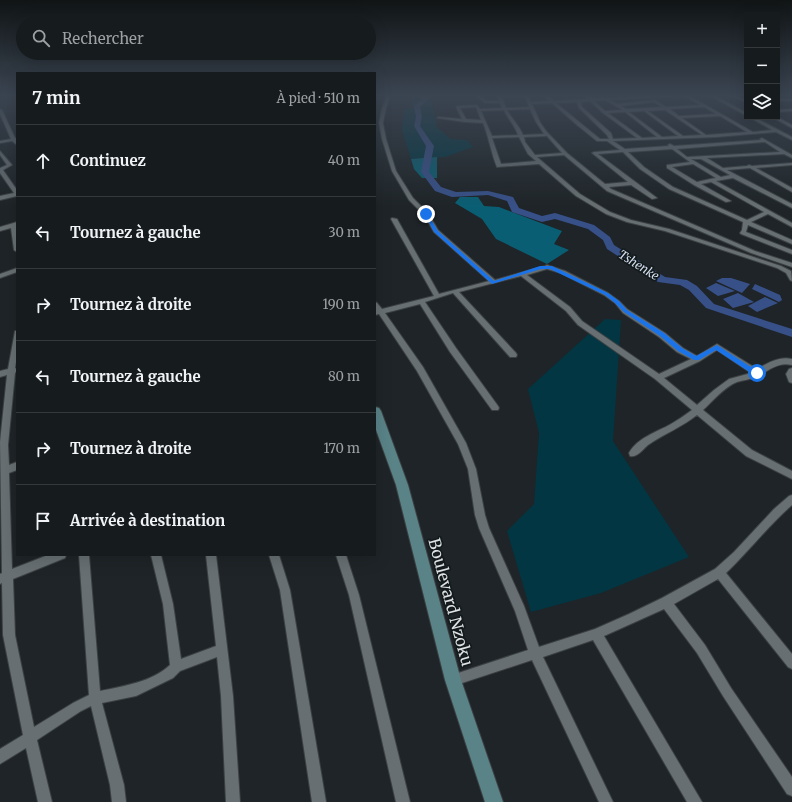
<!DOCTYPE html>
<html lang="fr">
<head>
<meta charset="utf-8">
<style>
  body { margin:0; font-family:Merriweather,serif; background:#23282a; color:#f1f3f6 }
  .controls { position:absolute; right:12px; top:12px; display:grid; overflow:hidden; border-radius:0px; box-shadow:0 4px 16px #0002 }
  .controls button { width:36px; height:36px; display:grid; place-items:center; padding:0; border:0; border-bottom:1px solid #35393b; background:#161b1d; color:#f1f3f6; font:20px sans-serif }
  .stop { position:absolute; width:12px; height:12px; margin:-9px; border:3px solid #1a73e8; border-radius:50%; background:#fff }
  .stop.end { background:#1a73e8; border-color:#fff; box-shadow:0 1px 4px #0008 }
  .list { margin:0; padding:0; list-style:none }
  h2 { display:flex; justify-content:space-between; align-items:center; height:52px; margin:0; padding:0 16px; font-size:17px }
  h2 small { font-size:13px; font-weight:400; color:#9ea1a4 }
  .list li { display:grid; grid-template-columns:26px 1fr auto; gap:12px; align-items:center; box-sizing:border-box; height:72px; padding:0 16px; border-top:1px solid #35393b }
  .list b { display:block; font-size:15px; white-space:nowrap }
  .list em { font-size:13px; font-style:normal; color:#9ea1a4 }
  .icon { flex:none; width:22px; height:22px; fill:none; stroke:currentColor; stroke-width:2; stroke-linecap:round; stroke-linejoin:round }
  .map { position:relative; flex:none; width:792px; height:802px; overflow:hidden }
  .search { position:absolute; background:#161b1d; box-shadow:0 4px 16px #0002; left:16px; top:16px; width:360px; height:44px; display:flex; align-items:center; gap:10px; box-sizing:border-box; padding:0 14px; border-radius:22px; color:#9ea1a4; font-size:15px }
  .panel { position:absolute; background:#161b1d; box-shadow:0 4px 16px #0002; left:16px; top:72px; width:360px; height:484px; border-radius:0px }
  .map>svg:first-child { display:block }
  .green { fill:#033643 }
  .forest { fill:#0a5e73 }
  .water { fill:#375088 }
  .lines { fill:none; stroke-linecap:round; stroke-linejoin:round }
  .river { fill:#375088; fill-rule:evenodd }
  .street-casing { stroke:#3c4143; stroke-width:2 }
  .secondary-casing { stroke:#3c4143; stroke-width:2 }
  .street { fill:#676f72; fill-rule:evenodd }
  .secondary { fill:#598387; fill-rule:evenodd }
  .route { fill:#1a73e8 }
  .labels { text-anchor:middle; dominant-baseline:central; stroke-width:3.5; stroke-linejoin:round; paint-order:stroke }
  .far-water-label { font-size:12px; font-style:italic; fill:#d4ddee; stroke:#141b1d }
  .near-street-label { font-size:16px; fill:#dfe3e5; stroke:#141b1d }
</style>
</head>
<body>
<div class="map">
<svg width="792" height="802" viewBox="0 0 792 802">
  <rect width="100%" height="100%" fill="#1e2427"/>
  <!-- green -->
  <g class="green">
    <polygon points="410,95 446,95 431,97 437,127 450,139 467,140 473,147 445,157 411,159 402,130 404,109 413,108"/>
    <polygon points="605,319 621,320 613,441 689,557 601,593 531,612 507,531 534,504 539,433 528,389"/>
  </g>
  <!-- forest -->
  <g class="forest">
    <polygon points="437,157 437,178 422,178 414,169 411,159"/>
    <polygon points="460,197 478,197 484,206 499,207 562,231 554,244 569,250 547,264 496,239 482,219 455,203"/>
  </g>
  <!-- water -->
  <g class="water">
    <polygon points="722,278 731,278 750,284 742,293 716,281"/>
    <polygon points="716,283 735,291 718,296 706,288"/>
    <polygon points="755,284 780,295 782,300 779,302 752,289"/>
    <polygon points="738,293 754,302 733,308 723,299"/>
    <polygon points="765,297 778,303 757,312 748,306"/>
  </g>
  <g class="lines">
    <!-- river -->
    <polygon class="river" points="418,95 424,95 429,99 420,107 422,117 420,126 434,146 429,172 441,187 456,192 488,191 513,197 519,208 542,216 555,213 594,225 610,237 614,245 665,277 687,280 697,286 714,304 792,329 792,337 706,308 689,290 680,285 658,282 607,249 603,240 588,229 555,219 542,222 512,212 507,201 488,195 452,197 435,191 421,172 426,146 414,126 416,117 414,106 422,99"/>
    <defs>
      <g id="street">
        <path d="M387,95H391L386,108L383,123L386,139L396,171L413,198L428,213L438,230L495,280L545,266L547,265L565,271L608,293L619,301L627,309L665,333L683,348L697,356L717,344L757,369C768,363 779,356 792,359V365C777,361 768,372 755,377C749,380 743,380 737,382C724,387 713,401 703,410L752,450L792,471V479L746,456L697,415C682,427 664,434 648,445C643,449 637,458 630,456L629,453C637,438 657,432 671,424C678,420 685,415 692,410L655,379L578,325L566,311L521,276L459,292L516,353L517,355L516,357H510L453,293L425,302L456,348L498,406L499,408L498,410H492L450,352L420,304L385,313L423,367L466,443L476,469L485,515L489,528L524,606L539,647L595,629L629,614L662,598L715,569L734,552L774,509L789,496L792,495V505C768,526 749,551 726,573L792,654V669L788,667L718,579L674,604L705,645L731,688L792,777V796L787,794L723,696L697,653L664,609L604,636L702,802H687L593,640L543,657L613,802H599L532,660L453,686L449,684L447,680L449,676L528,650L515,611L479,528L475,515L468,469L458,444L417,371L379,314L375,315V311H376L375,302L377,303L382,309L434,296L391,219L392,218L397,219L439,294L489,281L434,232L424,215L409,200L392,171L382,139L379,123L382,108ZM547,269L561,273L604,295L615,303L623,313L659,337L677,352L691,359L659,374L582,321L570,307L527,275ZM717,350L751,373L729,379L714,390L697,405L664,378L700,361Z"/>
        <path d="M475,95H479L487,101H499L497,95H543L528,96L531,102L549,101L543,95H547L554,101L588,99L586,97L588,96C593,98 599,100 604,97L607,98L688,95L753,132L772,130L749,117H754L792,137V140L776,132L716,137L613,141L625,149L669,146L668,145L670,144L674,146L761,140L760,139L762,138L792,155V158L784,154L707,158L723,168L747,166L749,165L752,166L792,163V165L756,168L792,188V192L750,168L727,170L792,204V208L733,178L716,181L792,223V227L768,214L751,222L792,240V244L748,225L746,232L792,250V254L741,234L740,233L742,230L743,222L669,189L640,169L623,152L598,154L657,198L652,199L631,185L609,187L611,189L755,251L792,263V267L751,253L607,191L564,155L537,157L580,194L610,212L631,220L669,229L781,266L791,271L792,281L790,280L786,273L777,268L665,231L627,222L606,214L576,196L539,164L497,167C491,153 489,137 483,123L465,122L437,118L439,117L462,119L456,107L458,106L477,105L480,109L502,108L500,103H485ZM525,96L529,107L506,108L502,97ZM684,96L700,105L666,107L655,100L617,104L610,100ZM605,100L621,109L622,110L605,111L594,101ZM590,101L603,113L637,138L613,139L611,133L582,107L581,102ZM577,102L579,108L607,135L609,139H600L556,103ZM654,102L662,107L626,109L621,106ZM552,103L577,125L597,141H607L620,150L594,152L592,153L628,182L605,184L567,153L546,131L540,122L532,104ZM476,107L481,120L466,119L460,108ZM704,107L716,114L679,116L670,109ZM530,109L536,122L544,134L523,135C519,125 512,119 507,110ZM504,110C508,119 515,126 518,135L492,136L481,111ZM665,110L702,135L683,136L648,111ZM644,111L678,136L662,137L629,112ZM625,112L657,137L642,138L608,113ZM720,116L747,132L706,135L682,118ZM547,136L562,153L535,155L525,142L524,137ZM519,137L528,154L536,161L501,164L492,138ZM765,142L780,152L687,157L677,149ZM672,149L690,162L667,165V168L694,185L726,202L731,201L701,184L711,182L764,212L747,220L673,187L644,167L628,152ZM691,159H701L730,175L721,177ZM693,164L716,178L710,179L697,182L672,167Z"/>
        <polygon points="709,95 713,95 747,113 747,116"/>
        <polygon points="730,95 734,95 747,101 747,103"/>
        <rect x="777" y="99" width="15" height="2"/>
        <polygon points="0,109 2,110 15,138 17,138 17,145 12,141 0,143 0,141 11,139 0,114"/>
        <polygon points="792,109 792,111 777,112 777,110"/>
        <polygon points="772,117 777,117 792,125 792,128"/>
        <polygon points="0,151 12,165 3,170 17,190 17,196 0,200 0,196 14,193 0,173 0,168 7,165 0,155"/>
        <polygon points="17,222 16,226 17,252 14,250 11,228 0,231 0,227"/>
        <polygon points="17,268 17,272 0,278 0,274"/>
        <path d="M15,331H17V356L15,368L17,369V371L15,373L8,445L9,465L17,462V470L9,473L12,569L48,555H66L65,558L13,579L15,635L34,727L73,703L89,695L79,555H89L100,691C124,686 152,682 170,665L163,604L151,555H161L173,604L181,659L216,646L206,555H216L233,696L240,802H226L221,696L217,657L180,671L173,678L136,696L102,703L124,785L126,802H112L110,785L91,706L81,711L37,740L52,802H38L26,748L0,764V749L23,735L3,635L2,583L0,584V574L2,573L0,442L7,375L0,377V371L8,369Z"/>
        <polygon points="792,368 792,383 789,382 786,374 789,369"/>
        <polygon points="269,555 279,555 290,590 326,802 312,802 280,590"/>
        <polygon points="336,555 346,555 359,595 410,802 396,802 349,595"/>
      </g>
      <polygon id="secondary" points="375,407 379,408 381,411 408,485 461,680 503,802 485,802 445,680 396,485 375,427"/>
    </defs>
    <!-- street casing -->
    <use href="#street" class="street-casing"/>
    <!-- secondary casing -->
    <use href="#secondary" class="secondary-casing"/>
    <!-- street -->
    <use href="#street" class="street"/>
    <!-- secondary -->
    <use href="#secondary" class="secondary"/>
  </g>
  <!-- sky -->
  <linearGradient id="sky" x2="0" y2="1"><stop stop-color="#101415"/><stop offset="0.46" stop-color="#3b4552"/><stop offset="1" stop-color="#3b4552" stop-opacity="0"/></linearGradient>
  <rect width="792" height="207" fill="url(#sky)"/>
  <!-- route -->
  <polygon class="route" points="424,213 427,213 438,231 494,281 540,266 552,266 608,293 619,301 627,310 664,333 682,348 696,356 717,345 760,373 759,375 754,375 716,350 699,360 694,360 678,351 660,336 624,312 615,303 605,295 550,269 541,269 492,284 434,232"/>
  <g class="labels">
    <!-- far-water labels -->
    <g class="far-water-label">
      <text transform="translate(639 265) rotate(32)">Tshenke</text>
    </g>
    <!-- near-street labels -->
    <g class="near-street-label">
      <text transform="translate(451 602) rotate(75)">Boulevard Nzoku</text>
    </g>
  </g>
</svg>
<div class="controls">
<button>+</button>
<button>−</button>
<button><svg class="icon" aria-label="layers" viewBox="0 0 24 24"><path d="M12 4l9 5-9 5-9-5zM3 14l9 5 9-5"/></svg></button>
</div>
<div class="stop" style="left:757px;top:373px"></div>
<div class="stop end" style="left:426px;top:214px"></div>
<div class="search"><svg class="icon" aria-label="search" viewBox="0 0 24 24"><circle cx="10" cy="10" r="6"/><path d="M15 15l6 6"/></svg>Rechercher</div>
<section class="panel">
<h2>7 min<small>À pied · 510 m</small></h2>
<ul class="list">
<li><svg class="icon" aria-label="ahead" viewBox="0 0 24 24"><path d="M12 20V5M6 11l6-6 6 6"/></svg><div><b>Continuez</b></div><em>40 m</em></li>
<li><svg class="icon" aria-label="left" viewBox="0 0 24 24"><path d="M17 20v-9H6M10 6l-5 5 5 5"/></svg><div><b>Tournez à gauche</b></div><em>30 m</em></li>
<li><svg class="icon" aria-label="right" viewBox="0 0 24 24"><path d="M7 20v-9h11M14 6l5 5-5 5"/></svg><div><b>Tournez à droite</b></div><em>190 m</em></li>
<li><svg class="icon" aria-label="left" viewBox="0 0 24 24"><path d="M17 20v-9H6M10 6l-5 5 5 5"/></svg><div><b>Tournez à gauche</b></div><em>80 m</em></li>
<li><svg class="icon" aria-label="right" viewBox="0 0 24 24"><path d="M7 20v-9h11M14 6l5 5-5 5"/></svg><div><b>Tournez à droite</b></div><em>170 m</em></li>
<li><svg class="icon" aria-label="arrive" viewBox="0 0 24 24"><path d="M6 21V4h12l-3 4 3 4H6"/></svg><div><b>Arrivée à destination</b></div></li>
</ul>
</section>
</div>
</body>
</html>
